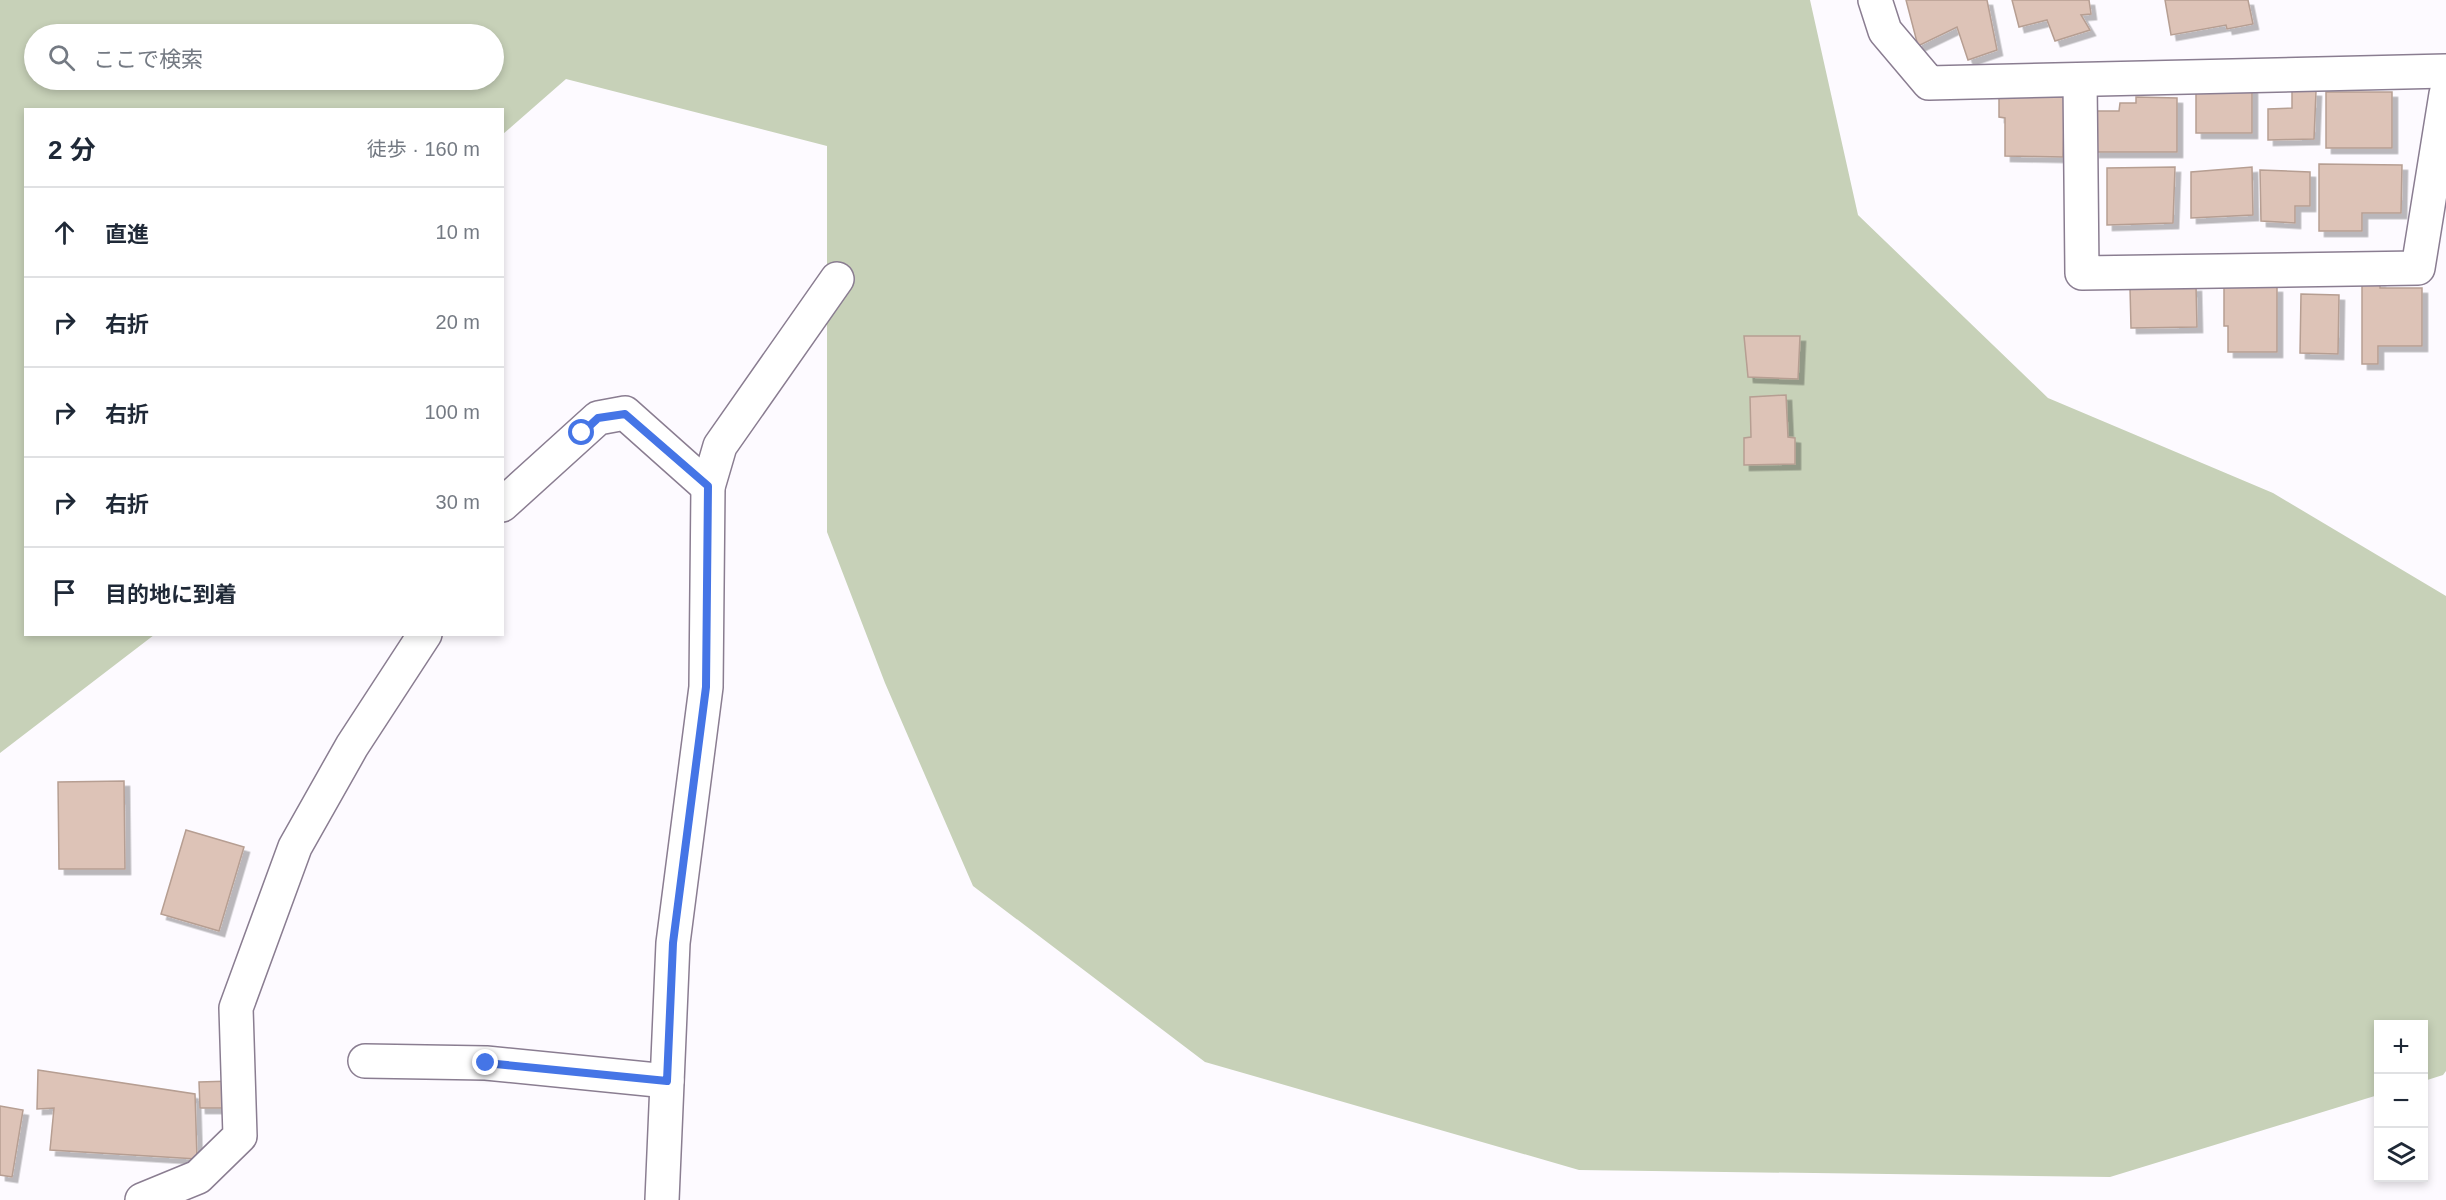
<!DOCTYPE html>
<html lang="ja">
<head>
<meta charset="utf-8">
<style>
  body { margin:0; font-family:Arial,"Noto Sans JP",sans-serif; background:#f2f2f3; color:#1f2937 }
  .controls { position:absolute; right:18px; bottom:18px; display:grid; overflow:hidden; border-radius:0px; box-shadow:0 3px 9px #0003 }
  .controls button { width:54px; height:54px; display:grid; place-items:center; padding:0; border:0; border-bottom:2px solid #e0e1e3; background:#fff; color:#1f2937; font:30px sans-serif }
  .stop { position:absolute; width:18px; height:18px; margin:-14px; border:4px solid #4575e6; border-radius:50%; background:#fff }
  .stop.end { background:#4575e6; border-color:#fff; box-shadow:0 2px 6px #0008 }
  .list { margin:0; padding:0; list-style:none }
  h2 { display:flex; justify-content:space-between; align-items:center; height:78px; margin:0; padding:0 24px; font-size:26px }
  h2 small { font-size:20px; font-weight:400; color:#747a83 }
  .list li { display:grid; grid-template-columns:39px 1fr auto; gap:18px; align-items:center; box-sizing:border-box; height:90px; padding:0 24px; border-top:2px solid #e0e1e3 }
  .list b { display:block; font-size:22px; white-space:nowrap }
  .list em { font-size:20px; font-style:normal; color:#747a83 }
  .icon { flex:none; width:33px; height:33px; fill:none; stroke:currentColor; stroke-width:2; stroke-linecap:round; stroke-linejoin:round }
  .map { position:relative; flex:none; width:2446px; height:1200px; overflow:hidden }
  .search { position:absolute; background:#fff; box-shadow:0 3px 9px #0003; left:24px; top:24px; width:480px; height:66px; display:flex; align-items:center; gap:15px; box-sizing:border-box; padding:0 21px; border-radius:33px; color:#747a83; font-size:22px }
  .panel { position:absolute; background:#fff; box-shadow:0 3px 9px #0003; left:24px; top:108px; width:480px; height:528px; border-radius:0px }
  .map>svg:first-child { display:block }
  .green { fill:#c7d1b8; fill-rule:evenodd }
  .building { fill:#ddc3b7; stroke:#b69e92; stroke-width:1.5; filter:url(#shadow) }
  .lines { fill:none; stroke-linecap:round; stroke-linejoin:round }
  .street-casing { stroke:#8a7d91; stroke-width:36 }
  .street { stroke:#fff; stroke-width:33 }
  .route { stroke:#4575e6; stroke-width:8 }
</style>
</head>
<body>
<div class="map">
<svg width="2446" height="1200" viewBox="0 0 2446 1200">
  <defs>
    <filter id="shadow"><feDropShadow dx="5.5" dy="5.5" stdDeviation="0" flood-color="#0004"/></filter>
  </defs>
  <rect width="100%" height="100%" fill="#fdfaff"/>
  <!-- green -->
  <path class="green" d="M0,0H1810L1858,215L2048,398L2273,493L2446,596V1071L2443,1075L2424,1081V1024H2378V1095L2110,1177L1579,1170L1205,1062L973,886L885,683L827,532V146L566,79L503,134L502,110H26V634L154,635L0,753ZM34,34H494V80H34Z"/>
  <!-- building -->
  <g class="building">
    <polygon points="1906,0 1987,0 1997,50 1968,60 1957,27 1918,46"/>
    <polygon points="2012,0 2089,0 2091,14 2081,15 2090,30 2055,41 2047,20 2019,27"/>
    <polygon points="2165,0 2248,0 2253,24 2227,29 2226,25 2171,35"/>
    <rect x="2196" y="88" width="56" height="45"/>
    <polygon points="2292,90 2316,91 2314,139 2268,140 2268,109 2292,108"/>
    <polygon points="1999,91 2055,92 2055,97 2068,97 2068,125 2064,125 2063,157 2005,156 2005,118 1999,117"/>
    <rect x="2326" y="92" width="66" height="56"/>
    <polygon points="2136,97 2177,98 2177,152 2094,152 2095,111 2119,111 2120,103 2136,103"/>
    <polygon points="2319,164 2402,165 2401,213 2362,213 2362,231 2319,231"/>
    <polygon points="2175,167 2173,223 2107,225 2107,168"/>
    <polygon points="2252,167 2253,215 2191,218 2191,172"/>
    <polygon points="2260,170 2310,172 2310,206 2295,206 2295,223 2261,221"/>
    <polygon points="2362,282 2380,282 2380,288 2422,288 2422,346 2378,346 2378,364 2362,364"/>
    <polygon points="2196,286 2197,327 2131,328 2130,288"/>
    <polygon points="2224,287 2277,287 2277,352 2228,352 2228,326 2224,326"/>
    <polygon points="2301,294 2339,295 2338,354 2300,353"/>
    <polygon points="1744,336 1800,336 1798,379 1748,377"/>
    <polygon points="1786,395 1788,437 1795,438 1795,464 1744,465 1744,438 1751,437 1750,397"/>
    <polygon points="124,781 125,869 59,869 58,782"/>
    <polygon points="186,830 244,847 219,931 161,914"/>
    <polygon points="38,1070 195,1094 197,1159 50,1150 54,1108 37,1109"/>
    <polygon points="232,1081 232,1108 200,1108 199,1082"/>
    <polygon points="0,1106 23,1110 12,1177 0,1175"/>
  </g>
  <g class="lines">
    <defs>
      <g id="street">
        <polyline points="1875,0 1885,31 1929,83 2446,71"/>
        <polyline points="2080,80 2082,273 2418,268 2446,94"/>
        <polyline points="502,505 598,418 625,413 708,487"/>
        <polyline points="365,1061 486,1063 667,1081"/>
        <polyline points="142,1200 198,1177 240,1136 236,1008 295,847 352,746 425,634"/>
        <polyline points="662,1200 673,943 706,687 708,487 720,446 837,279"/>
      </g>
    </defs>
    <!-- street casing -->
    <use href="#street" class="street-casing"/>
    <!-- street -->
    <use href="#street" class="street"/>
  </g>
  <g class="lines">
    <!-- route -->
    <polyline class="route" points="486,1063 667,1081 673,943 706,687 708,486 625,414 598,418 582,433"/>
  </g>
</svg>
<div class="controls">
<button>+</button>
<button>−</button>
<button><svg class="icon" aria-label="layers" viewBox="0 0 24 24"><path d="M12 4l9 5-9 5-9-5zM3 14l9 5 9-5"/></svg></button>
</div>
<div class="stop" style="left:582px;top:433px"></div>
<div class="stop end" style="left:486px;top:1063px"></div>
<div class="search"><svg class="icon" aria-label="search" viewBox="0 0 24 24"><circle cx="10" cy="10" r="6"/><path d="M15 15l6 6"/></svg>ここで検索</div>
<section class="panel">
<h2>2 分<small>徒歩 · 160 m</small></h2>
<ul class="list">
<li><svg class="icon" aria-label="ahead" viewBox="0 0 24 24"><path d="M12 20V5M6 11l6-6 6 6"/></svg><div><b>直進</b></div><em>10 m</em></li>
<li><svg class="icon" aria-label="right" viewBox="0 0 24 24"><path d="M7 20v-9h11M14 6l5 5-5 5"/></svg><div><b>右折</b></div><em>20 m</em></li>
<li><svg class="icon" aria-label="right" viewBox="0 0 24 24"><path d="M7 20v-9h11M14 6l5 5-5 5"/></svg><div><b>右折</b></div><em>100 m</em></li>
<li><svg class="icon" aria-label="right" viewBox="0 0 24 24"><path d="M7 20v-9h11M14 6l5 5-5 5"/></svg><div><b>右折</b></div><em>30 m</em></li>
<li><svg class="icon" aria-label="arrive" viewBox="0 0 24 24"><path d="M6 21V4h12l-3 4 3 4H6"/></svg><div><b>目的地に到着</b></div></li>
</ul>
</section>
</div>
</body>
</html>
